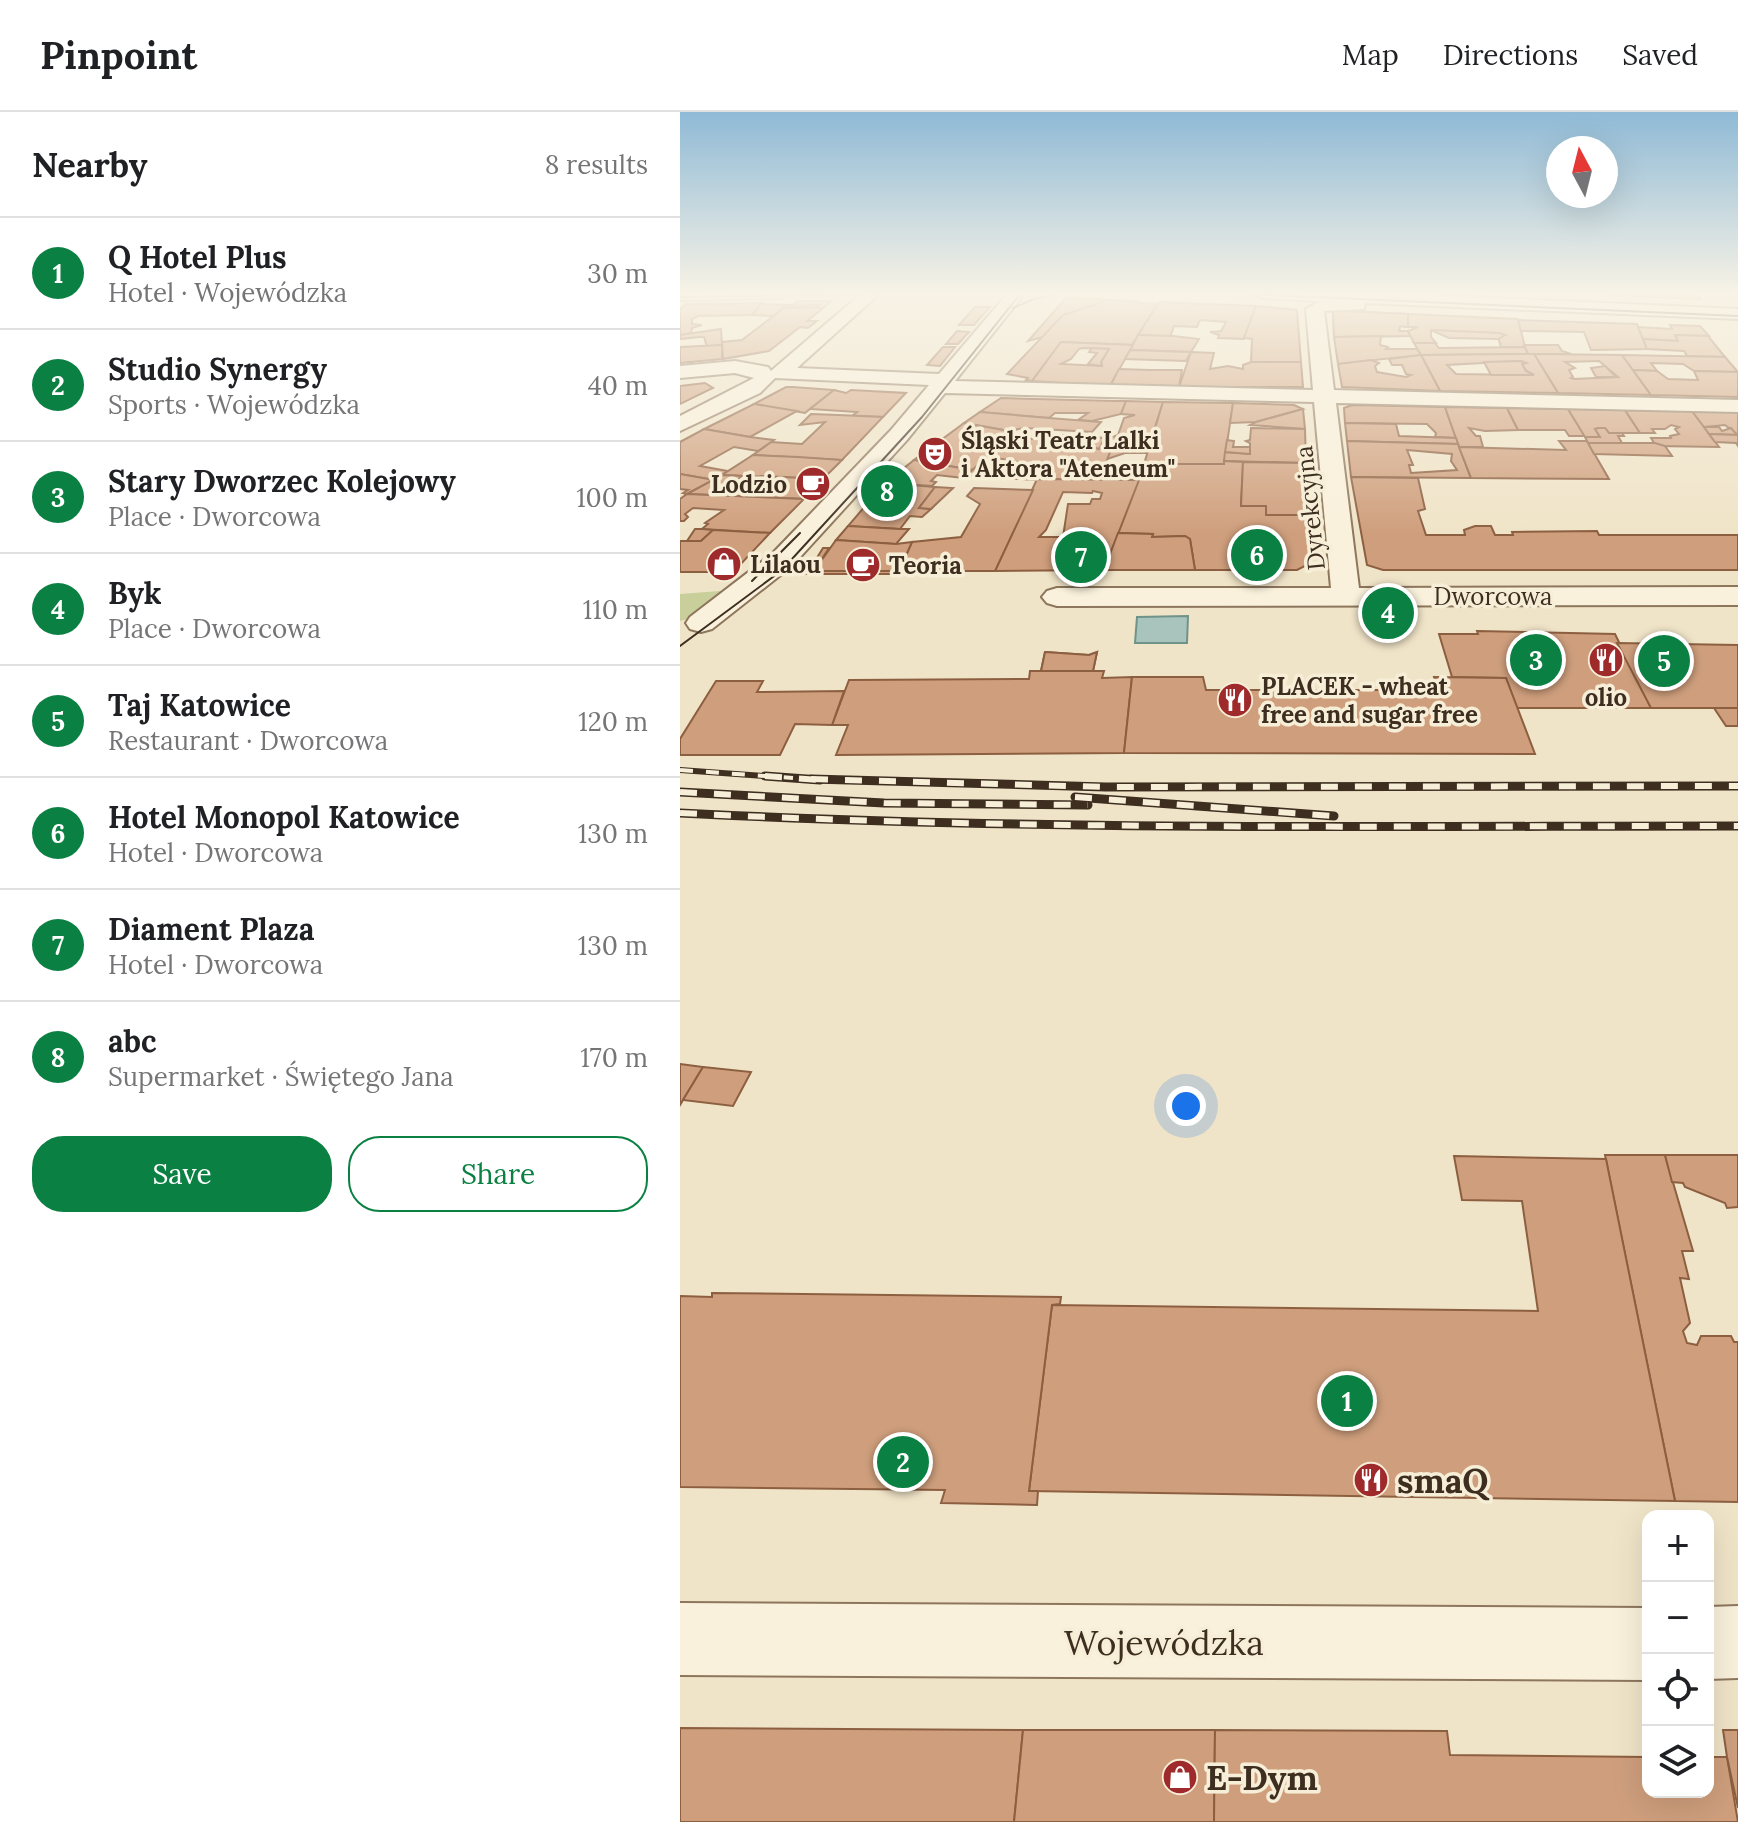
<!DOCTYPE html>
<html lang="en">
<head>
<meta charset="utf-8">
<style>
  body { margin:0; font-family:Lora,serif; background:#f2f2f2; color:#202124 }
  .controls { position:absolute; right:24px; bottom:24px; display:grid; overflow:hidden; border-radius:16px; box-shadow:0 8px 32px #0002 }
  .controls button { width:72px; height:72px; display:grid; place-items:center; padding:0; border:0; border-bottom:2px solid #e0e0e0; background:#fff; color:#202124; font:40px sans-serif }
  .compass { position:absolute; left:866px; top:24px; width:72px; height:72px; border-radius:50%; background:#fff; box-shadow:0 8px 32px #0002; rotate:353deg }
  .you { position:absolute; left:506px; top:994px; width:28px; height:28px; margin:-20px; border:6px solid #fff; border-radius:50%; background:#1a73e8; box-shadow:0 0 0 12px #1a73e833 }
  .badge { display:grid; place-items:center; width:52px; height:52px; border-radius:50%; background:#0b8043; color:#fff; font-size:26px; font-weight:700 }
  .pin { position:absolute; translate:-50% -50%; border:4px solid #fff; box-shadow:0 2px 8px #0006 }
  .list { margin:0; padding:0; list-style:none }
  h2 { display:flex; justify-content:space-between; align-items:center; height:104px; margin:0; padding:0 32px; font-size:34px }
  h2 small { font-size:26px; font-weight:400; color:#757577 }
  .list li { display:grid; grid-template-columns:52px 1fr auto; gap:24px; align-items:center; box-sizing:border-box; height:112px; padding:0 32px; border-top:2px solid #e0e0e0 }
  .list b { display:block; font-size:30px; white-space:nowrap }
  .list p { margin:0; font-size:26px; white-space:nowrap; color:#757577 }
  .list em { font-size:26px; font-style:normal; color:#757577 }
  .actions { display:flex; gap:16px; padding:24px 32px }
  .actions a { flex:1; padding:18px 0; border:2px solid #0b8043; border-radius:32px; text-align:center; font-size:28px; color:#0b8043 }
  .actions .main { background:#0b8043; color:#fff }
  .icon { flex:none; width:44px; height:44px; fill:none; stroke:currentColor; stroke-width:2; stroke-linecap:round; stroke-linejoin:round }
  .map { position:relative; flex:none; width:1058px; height:1710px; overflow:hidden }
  header { display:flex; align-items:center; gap:48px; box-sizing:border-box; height:112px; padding:0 40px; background:#fff; border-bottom:2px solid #e0e0e0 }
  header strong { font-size:38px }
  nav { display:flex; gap:44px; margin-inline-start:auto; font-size:28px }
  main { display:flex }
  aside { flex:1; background:#fff }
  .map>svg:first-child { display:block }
  .green { fill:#c9cf9b }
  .water { fill:#a9c4bc; stroke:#6f938a; stroke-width:2 }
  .building { fill:#cf9f7d; stroke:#8d5f41; stroke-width:2; fill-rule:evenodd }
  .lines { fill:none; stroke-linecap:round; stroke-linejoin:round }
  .minor-casing { stroke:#8d765c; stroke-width:4 }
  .minor { fill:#faf1dc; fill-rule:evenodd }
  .tram { stroke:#3d2e20; stroke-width:2 }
  .rail-far1-casing { stroke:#3d2e20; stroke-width:6 }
  .rail-casing { stroke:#3d2e20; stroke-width:9 }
  .rail-far1 { stroke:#f7eed8; stroke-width:4; stroke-dasharray:13; stroke-linecap:butt }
  .rail { stroke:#f7eed8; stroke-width:6; stroke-dasharray:17; stroke-linecap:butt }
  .labels { text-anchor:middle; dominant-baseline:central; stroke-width:7; stroke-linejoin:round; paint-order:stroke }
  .far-poi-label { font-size:24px; font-weight:bold; fill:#3d2e20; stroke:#f7eed8; text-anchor:start }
  .far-street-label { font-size:24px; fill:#3d2e20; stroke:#f7eed8 }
  .near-poi-label { font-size:34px; font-weight:bold; fill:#3d2e20; stroke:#f7eed8; text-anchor:start }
  .near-street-label { font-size:34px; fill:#3d2e20; stroke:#f7eed8 }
</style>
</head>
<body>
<header>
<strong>Pinpoint</strong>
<nav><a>Map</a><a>Directions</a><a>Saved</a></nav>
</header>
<main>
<aside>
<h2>Nearby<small>8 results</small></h2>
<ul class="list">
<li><span class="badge">1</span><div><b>Q Hotel Plus</b><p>Hotel · Wojewódzka</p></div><em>30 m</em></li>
<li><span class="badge">2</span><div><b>Studio Synergy</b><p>Sports · Wojewódzka</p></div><em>40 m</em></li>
<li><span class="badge">3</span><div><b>Stary Dworzec Kolejowy</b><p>Place · Dworcowa</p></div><em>100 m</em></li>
<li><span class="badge">4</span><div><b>Byk</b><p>Place · Dworcowa</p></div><em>110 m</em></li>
<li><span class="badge">5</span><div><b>Taj Katowice</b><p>Restaurant · Dworcowa</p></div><em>120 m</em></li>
<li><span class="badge">6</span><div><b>Hotel Monopol Katowice</b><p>Hotel · Dworcowa</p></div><em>130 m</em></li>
<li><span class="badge">7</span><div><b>Diament Plaza</b><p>Hotel · Dworcowa</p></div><em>130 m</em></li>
<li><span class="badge">8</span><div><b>abc</b><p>Supermarket · Świętego Jana</p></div><em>170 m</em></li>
</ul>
<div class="actions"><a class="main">Save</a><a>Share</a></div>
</aside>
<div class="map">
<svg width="1058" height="1710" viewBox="0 0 1058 1710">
  <rect width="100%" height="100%" fill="#f0e4c8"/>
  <!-- green -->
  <polygon class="green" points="53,478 12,506 0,509 0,482"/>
  <!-- water -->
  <polygon class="water" points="508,504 507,531 455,531 457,505"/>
  <!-- building -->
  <g class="building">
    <polygon points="927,181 1017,181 1021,187 928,183"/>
    <polygon points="386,186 457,189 456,191 429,188 383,203 363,225 348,229"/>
    <polygon points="429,188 478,192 452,233 381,230 352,269 346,268 348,266 327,262 383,203"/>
    <polygon points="118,189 151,189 143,196 136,196 139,193 110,195"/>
    <polygon points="479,190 576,194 564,227 538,226 539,223 530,220 541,219 546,210 520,208 517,215 494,214 490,225 458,223"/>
    <polygon points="82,191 72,203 18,204 12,207 12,212 22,213 12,216 11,221 0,223 0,197 6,192"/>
    <polygon points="82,191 83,192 112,193 104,194 94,204 72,203"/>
    <polygon points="576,194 617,198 621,250 571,250 572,227 564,226"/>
    <polygon points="295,195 310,195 294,213 279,213"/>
    <polygon points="104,196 143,196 127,209 137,209 128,216 120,215 89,239 43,247 42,230 62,228"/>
    <polygon points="659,199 728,202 728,215 720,214 719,219 728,219 730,224 654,225 653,200"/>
    <polygon points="659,199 728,202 728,215 720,214 719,219 728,219 730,224 654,225 653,200"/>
    <polygon points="728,202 838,207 845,235 821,235 818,225 825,223 819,221 751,218 751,225 756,231 734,231 728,219 738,215 728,215"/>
    <polygon points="838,208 957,212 967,237 911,238 904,220 841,219"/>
    <polygon points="990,213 1020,214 1029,224 995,223 998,229 963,227 958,215 992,217"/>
    <polygon points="41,217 42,233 27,235 24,225 20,225 0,227 0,223"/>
    <polygon points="751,218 819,221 825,223 818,227 769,226"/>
    <polygon points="277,219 289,220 278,232 266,232"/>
    <polygon points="458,223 493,224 519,227 511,240 450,238"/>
    <polygon points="995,223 1028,224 1045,245 1007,244 1004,239 967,237 963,227 998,229"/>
    <polygon points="701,224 700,233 708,235 706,237 737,237 741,243 658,252 654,225"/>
    <path d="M381,230L453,233L430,274L352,269ZM399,237L402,236L429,237L421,250L422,254L381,252L391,247Z"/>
    <polygon points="734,231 755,231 759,236 845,235 848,242 741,243"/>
    <polygon points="42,233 42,247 0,251 0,235"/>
    <polygon points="844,233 878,233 882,239 891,242 848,242"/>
    <polygon points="263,235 275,235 260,254 247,253"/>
    <polygon points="412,236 429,237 421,250 422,254 408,252 417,241 409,240"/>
    <polygon points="450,238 511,240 506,249 445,247"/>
    <polygon points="511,240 534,241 530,257 548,254 563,257 563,253 571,250 621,250 623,275 499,275"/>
    <path d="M854,242L942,243L971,283L878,281ZM919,249L938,265L894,267L891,266L893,265L889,258L895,256L885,250Z"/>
    <path d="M854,242L878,281L760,279L741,243ZM841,249L846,251L842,252L846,259L854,263L776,262L767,253Z"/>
    <polygon points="741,243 760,279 662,275 658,252 691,248 699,251 695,254 697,260 726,265 731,263 726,262 722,253 712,253 709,247"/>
    <polygon points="942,243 1045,245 1058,260 1014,259 1003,252 971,251 977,259 953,258"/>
    <polygon points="841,249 846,251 842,252 846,259 854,263 811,263 804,250"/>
    <polygon points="925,254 935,264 938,265 916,265 911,256"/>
    <polygon points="439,257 470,258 502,258 499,275 430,274"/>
    <polygon points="953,258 977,259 988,267 1018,268 1014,259 1058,260 1058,285 971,283"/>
    <polygon points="25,271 33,276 0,292 0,274"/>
    <polygon points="106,275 113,275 154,278 125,301 74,292"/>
    <polygon points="154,278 166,281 171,278 226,281 203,305 172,304 177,300 130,297"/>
    <polygon points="321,286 435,289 446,289 441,302 412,309 398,308 408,301 375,301 369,306 300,300"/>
    <polygon points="446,289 483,290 467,341 445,341 427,347 430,340 425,338 433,333 428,333 432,325 438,323 444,306 455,303 441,302"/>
    <polygon points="483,290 553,291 544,352 464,352"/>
    <polygon points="553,291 614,293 623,297 576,310 550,311"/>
    <polygon points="74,292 117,299 70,325 24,317"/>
    <polygon points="672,293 765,295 776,326 755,325 756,321 747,312 665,311 664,296"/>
    <polygon points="765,295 827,296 838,318 805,319 789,316 796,324 800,324 803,335 779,335"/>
    <polygon points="827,296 888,297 905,324 889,324 885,318 838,318"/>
    <polygon points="623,297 625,317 570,313 576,310"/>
    <polygon points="888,297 945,298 960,321 929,321 925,316 919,316 915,317 920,325 905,325"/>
    <polygon points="945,298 1012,299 1039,335 976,334 971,326 991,326 990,324 999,322 995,317 999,315 991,313 985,317 972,317 975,321 960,321"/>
    <polygon points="1012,299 1058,300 1058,323 1045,313 1024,315"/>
    <polygon points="300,300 369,306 421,310 412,320 344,316 329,319 284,311"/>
    <polygon points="131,302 158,303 203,305 162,348 73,343 91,330 122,332 145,310 120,313"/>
    <polygon points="284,311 329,319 335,323 316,342 301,346 307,350 292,358 234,348"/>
    <polygon points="665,311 716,312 719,324 776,326 778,332 667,329"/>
    <polygon points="1024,315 1039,315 1042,319 1051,316 1057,323 1029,322"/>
    <polygon points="571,316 625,317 626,351 544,349 545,340 570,342 570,331 566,329 570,328"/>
    <polygon points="919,316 925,316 929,321 942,321 944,324 938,324 942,331 908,331 905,325 920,325 915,317"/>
    <polygon points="24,317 70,325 94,328 78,339 54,335 20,354 48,359 34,368 0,362 0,330"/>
    <polygon points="1029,322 1058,323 1058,334 1056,331 1035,330"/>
    <polygon points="382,323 408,325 404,332 377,329"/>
    <polygon points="333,325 404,332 430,340 419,368 357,367 366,356 317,346 316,342"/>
    <polygon points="408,325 425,326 419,337 404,332"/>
    <polygon points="547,328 554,329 553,335 570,335 570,342 545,340"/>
    <path d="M667,329L778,332L791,366L671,365ZM727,338L772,342L771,349L777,358L731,361L729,353H733Z"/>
    <polygon points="879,329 907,329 929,367 791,366 779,335 886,338"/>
    <polygon points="908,331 975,331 985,334 992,344 914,342"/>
    <polygon points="73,343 118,345 162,348 143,367 42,363"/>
    <polygon points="234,348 292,358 283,366 257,363 251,369 256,370 252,374 205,371"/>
    <polygon points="544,349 563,350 561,394 586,394 586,403 627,403 629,452 617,458 515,458 510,427 505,424 472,425 473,422 438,421 464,352 544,352"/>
    <polygon points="307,350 362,354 366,356 357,368 286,364 299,352"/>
    <polygon points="563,350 626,351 627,403 586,403 586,394 561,394"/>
    <polygon points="0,362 34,368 7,382 3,381 8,378 0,377"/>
    <polygon points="42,363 62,364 51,374 74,375 83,368 78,367 81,364 143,367 124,387 7,382"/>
    <polygon points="671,365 738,366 745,397 738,399 746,423 785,423 784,418 795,414 811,414 815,423 833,423 832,420 917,419 919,423 1058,423 1058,458 703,458 687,453"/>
    <path d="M357,367L459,368L424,458L315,459ZM413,379L422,381L420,387H412L410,392H388L383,425H359L366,418L383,380L412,381Z"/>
    <polygon points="205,371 255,375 239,396 251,397 242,405 230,404 220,417 168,414"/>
    <polygon points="255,375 273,376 251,397 239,396"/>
    <polygon points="294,376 353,378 315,459 219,459 232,430 281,425 300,392 287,384"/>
    <polygon points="7,382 124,387 90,421 22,417 28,412 25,411 44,398 13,396 5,402 8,405 4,409 0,409 0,387"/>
    <polygon points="168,414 220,417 229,417 216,432 156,428"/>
    <polygon points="15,417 22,417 33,418 21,429 7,429"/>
    <polygon points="33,418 90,421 59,454 41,460 0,460 0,429 21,429"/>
    <polygon points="438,421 473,422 472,425 505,424 510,427 515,458 424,458"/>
    <polygon points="156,428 216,432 232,430 219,459 141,459 136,456"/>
    <polygon points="143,436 149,436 136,456 141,459 214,459 213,462 127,462"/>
    <polygon points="797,519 935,522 971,596 837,596 826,566 772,565 759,522 798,522"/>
    <polygon points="937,531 1058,533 1058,596 971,596"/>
    <polygon points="365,540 409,543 417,540 413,559 424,559 422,566 452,565 444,641 156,643 168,613 152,613 169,568 349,567 350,559 361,559"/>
    <polygon points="365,540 409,543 417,540 413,559 361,559"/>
    <polygon points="452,565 523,565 526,578 758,578 754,565 826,566 855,642 444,641"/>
    <polygon points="36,569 83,569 77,580 164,579 152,613 115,612 100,643 0,643 0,627"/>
    <polygon points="1034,596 1058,596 1058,614 1046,614"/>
    <polygon points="0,952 23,955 0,993"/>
    <polygon points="23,955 71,960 53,994 3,988"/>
    <polygon points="925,1043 985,1043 1013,1139 1002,1139 1009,1167 1000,1166 1010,1211 1003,1219 1007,1231 1017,1233 1021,1224 1051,1224 1054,1230 1058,1230 1058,1390 995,1389"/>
    <polygon points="985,1043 1058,1043 1058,1095 1047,1096 1045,1091 1005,1075 1003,1071 992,1070"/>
    <polygon points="774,1044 926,1047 995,1389 349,1379 372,1193 858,1199 842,1089 782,1088"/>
    <polygon points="32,1181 381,1185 380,1192 372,1193 349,1379 358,1379 357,1393 261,1391 265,1378 0,1375 0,1184 32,1185"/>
    <polygon points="0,1616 343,1618 334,1710 0,1710"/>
    <polygon points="343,1618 535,1618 534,1710 334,1710"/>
    <polygon points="535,1618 767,1619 770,1643 968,1645 968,1680 1028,1680 1028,1645 1047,1645 1058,1710 534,1710"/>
    <polygon points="1043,1618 1058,1618 1058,1696 1047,1645"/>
  </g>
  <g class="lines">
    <defs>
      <g id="minor">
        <polygon points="0,181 109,181 101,186 0,188"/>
        <polygon points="182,181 200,181 117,256 259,262 328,181 345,181 275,269 633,278 626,197 640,189 582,186 574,181 704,181 1058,197 1058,207 685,191 684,197 644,199 654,278 1058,288 1058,300 656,291 679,476 1058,475 1058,493 377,494 367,491 362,485 367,479 377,476 651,476 634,290 265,281 227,328 112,454 32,517 21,520 10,517 6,511 10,505 92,442 211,318 249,273 95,266 80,281 0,319 0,304 74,266 55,261 0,266 0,254 55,249 88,255 91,259"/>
        <polygon points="0,1491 968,1496 968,1568 0,1563"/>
        <polygon points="1058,1494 1058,1566 1028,1567 1028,1495"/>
      </g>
    </defs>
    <!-- minor casing -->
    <use href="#minor" class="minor-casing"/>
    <!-- minor -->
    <use href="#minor" class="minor"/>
    <!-- tram -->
    <g class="tram">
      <polyline points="543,181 1058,204"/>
      <polyline points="0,185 261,181"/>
      <polyline points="333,196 354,187 382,181"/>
      <polyline points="72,469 120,421"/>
      <polyline points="0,534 101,459 242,305 341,181"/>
    </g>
    <defs>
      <polyline id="rail-far1" points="0,658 113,666"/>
      <g id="rail">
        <polyline points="85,664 140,668"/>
        <polyline points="131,667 426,675 1058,674"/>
        <polyline points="0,680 204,691 408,693"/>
        <polyline points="395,685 654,704"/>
        <path d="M0,701C352,719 705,714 1058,714"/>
      </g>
    </defs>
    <!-- rail-far1 casing -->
    <use href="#rail-far1" class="rail-far1-casing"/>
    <!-- rail casing -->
    <use href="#rail" class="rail-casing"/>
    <!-- rail-far1 -->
    <use href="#rail-far1" class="rail-far1"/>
    <!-- rail -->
    <use href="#rail" class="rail"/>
  </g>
  <!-- sky -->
  <linearGradient id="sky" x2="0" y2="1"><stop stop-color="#8fbad6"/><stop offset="0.43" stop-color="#f8f3e6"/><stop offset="1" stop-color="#f8f3e6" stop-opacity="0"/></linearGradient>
  <rect width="1058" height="421" fill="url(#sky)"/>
  <!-- icons -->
  <defs>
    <symbol id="theatre-disc" viewBox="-11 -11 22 22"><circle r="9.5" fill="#9e2a2b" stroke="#f7eed8"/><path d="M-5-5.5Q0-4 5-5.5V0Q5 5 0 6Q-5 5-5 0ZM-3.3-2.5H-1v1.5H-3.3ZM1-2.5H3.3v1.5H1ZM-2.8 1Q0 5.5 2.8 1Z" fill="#fff"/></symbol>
    <symbol id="cafe-disc" viewBox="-11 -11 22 22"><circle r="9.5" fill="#9e2a2b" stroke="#f7eed8"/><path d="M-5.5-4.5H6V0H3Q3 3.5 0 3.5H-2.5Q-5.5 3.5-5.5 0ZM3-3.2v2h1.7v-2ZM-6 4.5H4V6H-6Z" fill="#fff"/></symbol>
    <symbol id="shop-disc" viewBox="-11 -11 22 22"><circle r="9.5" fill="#9e2a2b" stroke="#f7eed8"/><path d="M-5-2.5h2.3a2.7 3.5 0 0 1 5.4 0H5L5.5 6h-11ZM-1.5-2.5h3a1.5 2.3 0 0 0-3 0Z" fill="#fff"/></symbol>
    <symbol id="restaurant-disc" viewBox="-11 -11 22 22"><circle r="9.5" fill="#9e2a2b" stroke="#f7eed8"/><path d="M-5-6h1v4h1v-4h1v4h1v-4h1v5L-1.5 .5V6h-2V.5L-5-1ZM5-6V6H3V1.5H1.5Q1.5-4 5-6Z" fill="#fff"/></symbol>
  </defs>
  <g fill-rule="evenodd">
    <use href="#theatre-disc" x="235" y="322" width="40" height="40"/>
    <use href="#cafe-disc" x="113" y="352" width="40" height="40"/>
    <use href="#shop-disc" x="24" y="432" width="40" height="40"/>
    <use href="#cafe-disc" x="163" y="433" width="40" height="40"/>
    <use href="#restaurant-disc" x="906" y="528" width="40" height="40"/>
    <use href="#restaurant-disc" x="535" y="568" width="40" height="40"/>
    <use href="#restaurant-disc" x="671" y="1348" width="40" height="40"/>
    <use href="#shop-disc" x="480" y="1645" width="40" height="40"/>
  </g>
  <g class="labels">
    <!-- far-poi labels -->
    <g class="far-poi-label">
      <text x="281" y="328">Śląski Teatr Lalki<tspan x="281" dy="28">i Aktora "Ateneum"</tspan></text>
      <text x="107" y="372" text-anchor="end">Lodzio</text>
      <text x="70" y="452">Lilaou</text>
      <text x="209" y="453">Teoria</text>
      <text x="581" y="574">PLACEK - wheat<tspan x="581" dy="28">free and sugar free</tspan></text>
      <text x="926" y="585" text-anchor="middle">olio</text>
    </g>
    <!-- far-street labels -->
    <g class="far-street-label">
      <text transform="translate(630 396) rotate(-96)">Dyrekcyjna</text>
      <text x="813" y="484">Dworcowa</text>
    </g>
    <!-- near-poi labels -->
    <g class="near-poi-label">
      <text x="717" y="1368">smaQ</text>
      <text x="526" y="1665">E-Dym</text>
    </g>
    <!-- near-street labels -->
    <g class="near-street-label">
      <text x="484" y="1530">Wojewódzka</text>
    </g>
  </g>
</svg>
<div class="controls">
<button>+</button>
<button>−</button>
<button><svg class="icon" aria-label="locate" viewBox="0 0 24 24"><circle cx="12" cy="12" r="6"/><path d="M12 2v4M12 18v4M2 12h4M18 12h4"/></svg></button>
<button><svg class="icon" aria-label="layers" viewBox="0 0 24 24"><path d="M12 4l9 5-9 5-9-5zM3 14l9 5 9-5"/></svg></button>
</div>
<svg class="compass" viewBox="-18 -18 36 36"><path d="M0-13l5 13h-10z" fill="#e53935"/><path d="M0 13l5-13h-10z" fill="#757577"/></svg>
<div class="you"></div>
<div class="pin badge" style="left:667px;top:1289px">1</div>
<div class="pin badge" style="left:223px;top:1350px">2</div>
<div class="pin badge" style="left:856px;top:548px">3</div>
<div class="pin badge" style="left:708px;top:501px">4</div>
<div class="pin badge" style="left:984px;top:549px">5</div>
<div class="pin badge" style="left:577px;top:443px">6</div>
<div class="pin badge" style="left:401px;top:445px">7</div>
<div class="pin badge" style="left:207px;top:379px">8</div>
</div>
</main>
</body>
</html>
